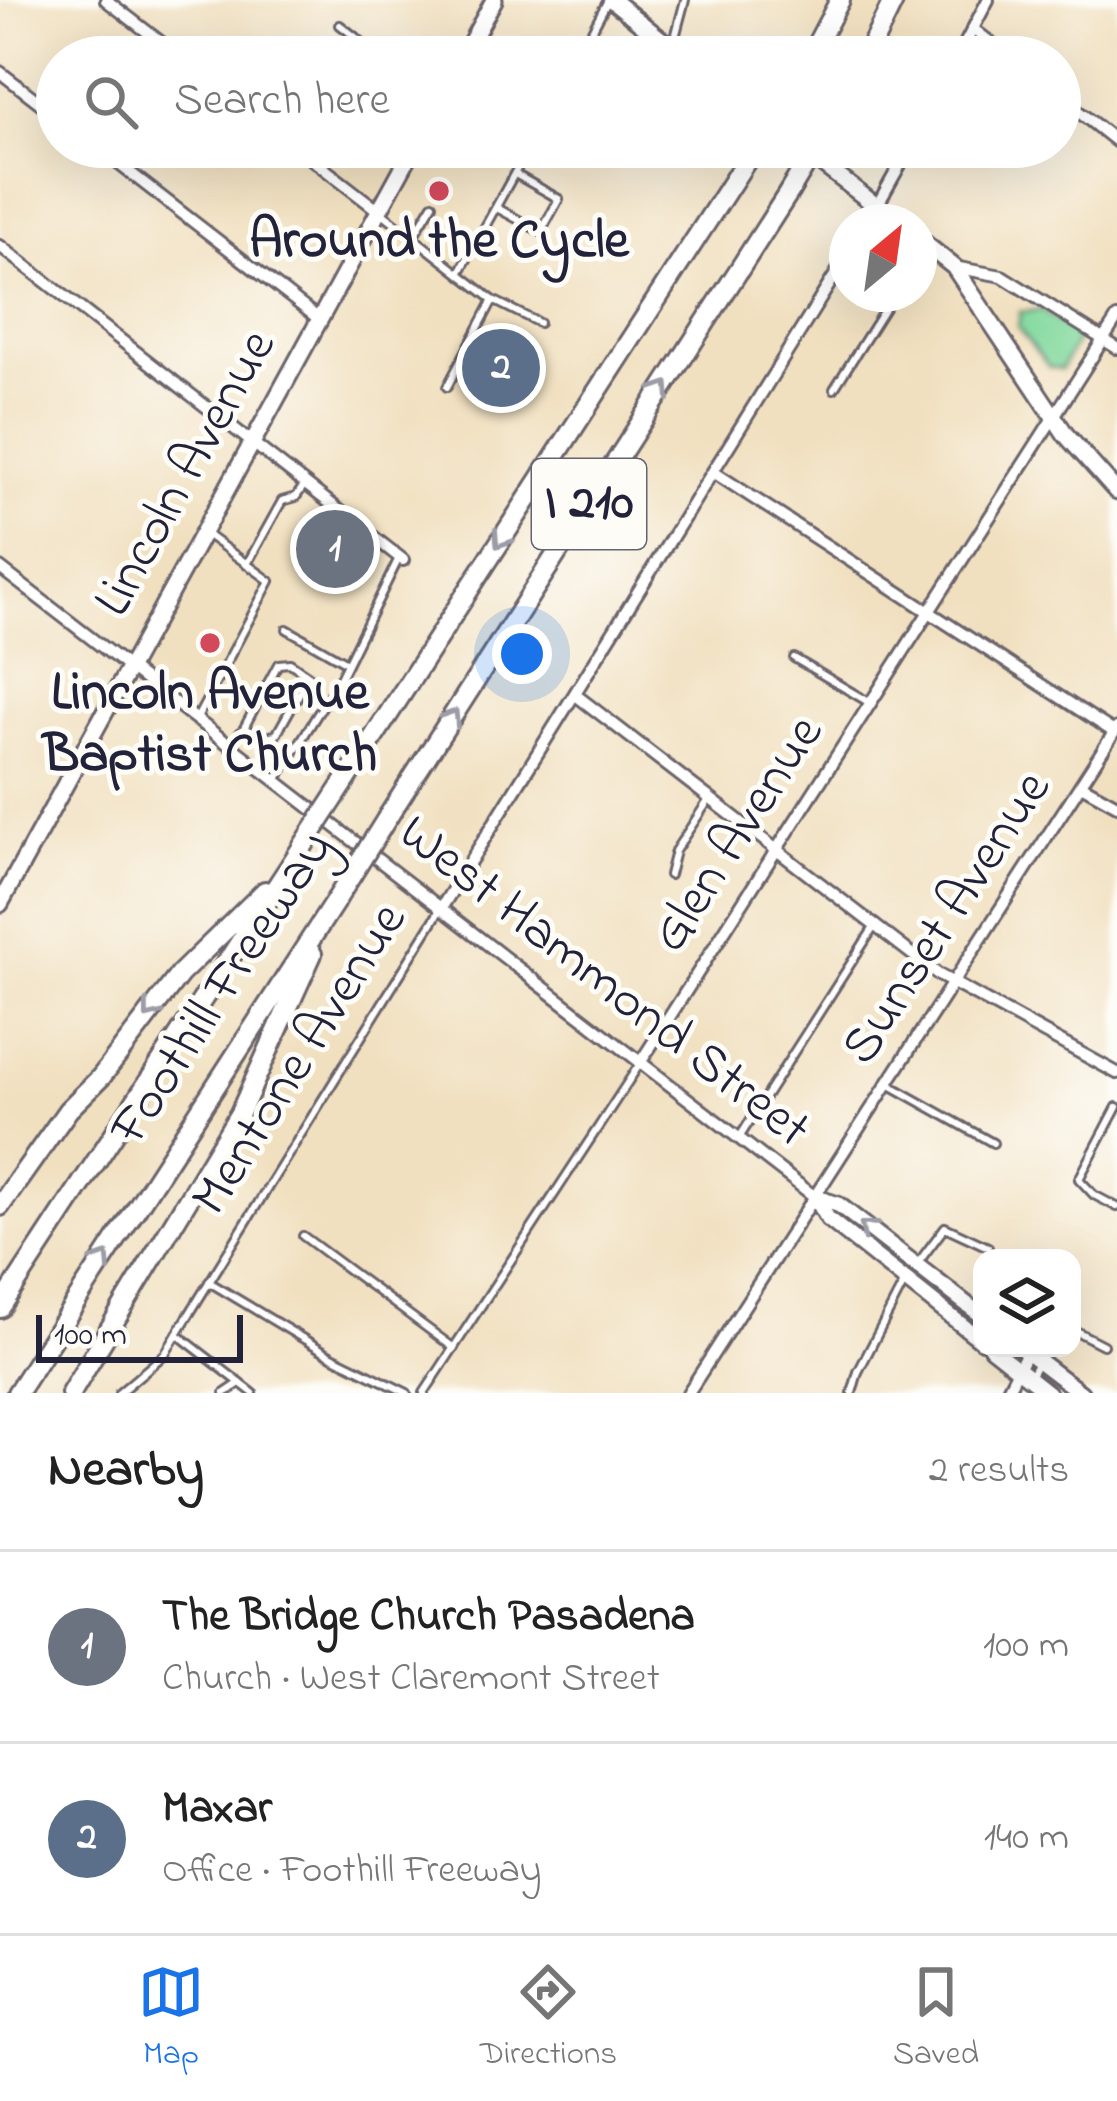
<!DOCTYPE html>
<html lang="en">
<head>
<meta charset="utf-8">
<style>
  body { margin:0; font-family:"Indie Flower",sans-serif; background:#f2f2f2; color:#222 }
  .controls { position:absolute; right:36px; bottom:36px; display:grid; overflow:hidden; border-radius:24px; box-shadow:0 12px 48px #0002 }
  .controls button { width:108px; height:108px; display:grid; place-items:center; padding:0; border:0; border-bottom:3px solid #e0e0e0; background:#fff; color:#222; font:60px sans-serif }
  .compass { position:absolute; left:829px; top:204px; width:108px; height:108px; border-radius:50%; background:#fff; box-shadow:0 12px 48px #0002; rotate:29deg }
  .scale { position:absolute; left:36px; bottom:30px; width:207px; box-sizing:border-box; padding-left:12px; border:6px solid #22223b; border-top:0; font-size:33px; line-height:42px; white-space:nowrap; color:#22223b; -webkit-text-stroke:9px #fdfcf7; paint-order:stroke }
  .you { position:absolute; left:522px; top:654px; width:42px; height:42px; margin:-30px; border:9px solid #fff; border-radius:50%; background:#1a73e8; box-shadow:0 0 0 18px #1a73e833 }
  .badge { display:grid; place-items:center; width:78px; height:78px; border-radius:50%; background:#1a73e8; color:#fff; font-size:39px; font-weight:700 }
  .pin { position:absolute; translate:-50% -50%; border:6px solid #fff; box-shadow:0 3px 12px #0006 }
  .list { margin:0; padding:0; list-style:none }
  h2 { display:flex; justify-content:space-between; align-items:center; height:156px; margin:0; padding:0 48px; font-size:51px }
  h2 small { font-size:39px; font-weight:400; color:#767676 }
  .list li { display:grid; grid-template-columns:78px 1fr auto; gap:36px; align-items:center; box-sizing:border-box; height:192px; padding:0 48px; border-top:3px solid #e0e0e0 }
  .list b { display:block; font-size:45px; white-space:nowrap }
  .list p { margin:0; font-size:39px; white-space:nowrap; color:#767676 }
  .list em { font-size:39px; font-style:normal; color:#767676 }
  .icon { flex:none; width:66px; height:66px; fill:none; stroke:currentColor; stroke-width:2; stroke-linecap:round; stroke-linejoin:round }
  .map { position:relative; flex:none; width:1117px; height:1393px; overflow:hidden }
  .search { position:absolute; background:#fff; box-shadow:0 12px 48px #0002; left:36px; right:36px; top:36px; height:132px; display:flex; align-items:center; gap:30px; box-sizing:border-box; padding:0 42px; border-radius:66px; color:#767676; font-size:45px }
  .sheet { height:540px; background:#fff }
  nav { display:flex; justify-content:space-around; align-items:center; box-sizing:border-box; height:168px; border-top:3px solid #e0e0e0; background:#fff; font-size:33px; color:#767676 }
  nav a { display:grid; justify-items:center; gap:6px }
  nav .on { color:#1a73e8 }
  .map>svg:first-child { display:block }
  .green { fill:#80d89c; stroke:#517d6c; stroke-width:3 }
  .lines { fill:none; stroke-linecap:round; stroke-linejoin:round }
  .service-casing { stroke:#6a646a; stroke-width:12 }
  .minor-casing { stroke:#6a646a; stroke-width:16 }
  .tertiary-casing { stroke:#6a646a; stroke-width:20 }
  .secondary-casing { stroke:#6a646a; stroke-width:21 }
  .motorway-casing { stroke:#6a646a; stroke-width:24 }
  .service { stroke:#fff; stroke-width:6 }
  .minor { stroke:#fff; stroke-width:10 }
  .tertiary { stroke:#fff; stroke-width:14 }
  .secondary { stroke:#fff; stroke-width:15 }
  .motorway { stroke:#fff; stroke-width:18 }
  .motorway-bridge-casing { stroke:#6a646a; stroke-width:24; stroke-linecap:butt }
  .motorway-bridge { stroke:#fff; stroke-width:18 }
  .oneway { stroke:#9c9ca7 }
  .poi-dot { fill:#d1495b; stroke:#fdfcf7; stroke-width:4.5 }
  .labels { text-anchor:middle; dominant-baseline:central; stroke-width:10; stroke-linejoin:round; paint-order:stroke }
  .shield { fill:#fdfcf7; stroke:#646373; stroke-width:3 }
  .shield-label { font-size:51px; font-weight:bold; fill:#22223b }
  .poi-label { font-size:54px; font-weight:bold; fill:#22223b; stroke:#fdfcf7 }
  .street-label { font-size:54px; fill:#22223b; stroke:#fdfcf7 }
</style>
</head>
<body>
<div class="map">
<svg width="1117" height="1393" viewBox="0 0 1117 1393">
  <rect width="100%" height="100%" fill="#fdfcf7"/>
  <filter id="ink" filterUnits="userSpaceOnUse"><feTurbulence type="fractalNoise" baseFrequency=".00833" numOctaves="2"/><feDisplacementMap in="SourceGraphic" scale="24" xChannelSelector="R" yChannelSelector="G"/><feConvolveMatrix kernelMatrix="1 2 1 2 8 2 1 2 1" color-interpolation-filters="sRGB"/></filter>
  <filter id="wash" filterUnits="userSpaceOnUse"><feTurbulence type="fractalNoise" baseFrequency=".004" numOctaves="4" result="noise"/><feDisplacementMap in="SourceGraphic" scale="48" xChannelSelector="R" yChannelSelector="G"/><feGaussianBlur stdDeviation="2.7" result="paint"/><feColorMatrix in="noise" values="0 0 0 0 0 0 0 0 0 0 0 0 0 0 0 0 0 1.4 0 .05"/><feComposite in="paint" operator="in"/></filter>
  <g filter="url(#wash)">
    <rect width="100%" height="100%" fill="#f1e0c0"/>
    <!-- green -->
    <polygon class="green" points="1041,310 1079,336 1061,369 1049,367 1018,328 1020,312"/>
  </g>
  <g filter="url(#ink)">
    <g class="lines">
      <defs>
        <g id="service">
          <polyline points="340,25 376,53 390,57"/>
          <polyline points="673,45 685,0"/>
          <polyline points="342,57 355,37"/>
          <polyline points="578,57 608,0"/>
          <polyline points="643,147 647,149"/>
          <polyline points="497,208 541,232 559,199 515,174"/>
          <polyline points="381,212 493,300 539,323"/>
          <polyline points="414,235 433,204"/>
          <polyline points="460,272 529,147"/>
          <polyline points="447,387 493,300"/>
          <polyline points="834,389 894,294"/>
          <polyline points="247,564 282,501 296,497 305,484"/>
          <polyline points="287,629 345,662"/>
          <polyline points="794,658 870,703"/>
          <polyline points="196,720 270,581 206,534"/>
          <polyline points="229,746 244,728 278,664 290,663 309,676 276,735 264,737 244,728"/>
          <polyline points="277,779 340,678 398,560"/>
          <polyline points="669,875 675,851 708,801"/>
          <polyline points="888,1084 993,1143"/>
          <polyline points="1117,1107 1079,1179 1094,1195 1117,1207"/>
          <polyline points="739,1138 876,924"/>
          <polyline points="303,1236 454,1348"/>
          <polyline points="918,1263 945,1227 988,1247"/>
          <polyline points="209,1282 332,1356 407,1393"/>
          <polyline points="1072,1329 1103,1345"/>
          <polyline points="1031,1375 1046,1348"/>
          <polyline points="119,1393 165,1354 177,1334"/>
          <polyline points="225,1393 240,1383"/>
          <polyline points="253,1393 177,1334 440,910"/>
          <polyline points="424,1393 639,1065"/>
          <polyline points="852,1393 858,1372 904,1283"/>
        </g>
        <g id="minor">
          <polyline points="106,0 180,57"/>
          <polyline points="973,29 1009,57"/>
          <polyline points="958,57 988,0"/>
          <polyline points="0,72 57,116"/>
          <polyline points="1060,97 1117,142"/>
          <polyline points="97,147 319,319"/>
          <polyline points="296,147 379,211"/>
          <polyline points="868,222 910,147"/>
          <polyline points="0,246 403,560"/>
          <polyline points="954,267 1002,276 1117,348"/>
          <polyline points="715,473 1114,732"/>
          <polyline points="0,568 815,1197"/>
          <polyline points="577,696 939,975 1117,1073"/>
          <polyline points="1081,785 1117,805"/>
          <polyline points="440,910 847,256"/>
          <polyline points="640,1063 1117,318"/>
          <polyline points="688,1393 1117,728"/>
          <polyline points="1006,1393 1027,1352"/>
        </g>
        <g id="tertiary">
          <polyline points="815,1197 828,1219 982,1341"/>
          <polyline points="815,1197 839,1205 982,1316"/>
          <polyline points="991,1348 1048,1393"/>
          <polyline points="1022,1348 1081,1393"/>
        </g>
        <g id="secondary">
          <polyline points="612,0 683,57"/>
          <polyline points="463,57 494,0"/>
          <polyline points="800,147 897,222"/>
          <polyline points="919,239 954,267 1066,435 1117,492"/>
          <polyline points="0,904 414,147"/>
        </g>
        <g id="motorway">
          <polyline points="810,57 840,0"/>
          <polyline points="866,57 894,0"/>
          <polyline points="346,780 755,147"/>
          <polyline points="389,815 789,192"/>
          <polyline points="0,1206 68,1110 101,1077 180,974 265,891"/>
          <polyline points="0,1308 290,866"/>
          <polyline points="17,1393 336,900"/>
          <polyline points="71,1393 240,1113 312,954"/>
        </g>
      </defs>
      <!-- service casing -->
      <use href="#service" class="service-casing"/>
      <!-- minor casing -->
      <use href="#minor" class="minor-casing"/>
      <!-- tertiary casing -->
      <use href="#tertiary" class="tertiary-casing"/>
      <!-- secondary casing -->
      <use href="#secondary" class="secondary-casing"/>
      <!-- motorway casing -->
      <use href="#motorway" class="motorway-casing"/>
      <!-- service -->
      <use href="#service" class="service"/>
      <!-- minor -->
      <use href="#minor" class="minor"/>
      <!-- tertiary -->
      <use href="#tertiary" class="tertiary"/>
      <!-- secondary -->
      <use href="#secondary" class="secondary"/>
      <!-- motorway -->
      <use href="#motorway" class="motorway"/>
      <defs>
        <g id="motorway-bridge">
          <polyline points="789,192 816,147"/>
          <polyline points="290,866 346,780"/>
          <polyline points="336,900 389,815"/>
        </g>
      </defs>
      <!-- motorway-bridge casing -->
      <use href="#motorway-bridge" class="motorway-bridge-casing"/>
      <!-- motorway-bridge -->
      <use href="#motorway-bridge" class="motorway-bridge"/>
    </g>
    <!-- one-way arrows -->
    <defs><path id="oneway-chevron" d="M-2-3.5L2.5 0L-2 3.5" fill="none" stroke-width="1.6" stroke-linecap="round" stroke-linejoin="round" transform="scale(3)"/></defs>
    <g class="oneway">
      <use href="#oneway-chevron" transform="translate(663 389) rotate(-57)"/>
      <use href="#oneway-chevron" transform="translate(501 540) rotate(123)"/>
      <use href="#oneway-chevron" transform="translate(452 717) rotate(-57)"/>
      <use href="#oneway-chevron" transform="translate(151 1011) rotate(128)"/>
      <use href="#oneway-chevron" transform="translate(867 1228) rotate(-142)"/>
      <use href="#oneway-chevron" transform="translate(103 1260) rotate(-57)"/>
    </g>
  </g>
  <!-- markers -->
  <g class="poi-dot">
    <circle cx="439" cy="191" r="12"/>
    <circle cx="210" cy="643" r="12"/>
  </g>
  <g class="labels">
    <!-- shield labels -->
    <rect class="shield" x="532" y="459" width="114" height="90" rx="9"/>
    <g class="shield-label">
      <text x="589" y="504">I 210</text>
    </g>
    <!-- poi labels -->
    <g class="poi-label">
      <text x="439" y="243">Around the Cycle</text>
      <text x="210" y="695">Lincoln Avenue<tspan x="210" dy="62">Baptist Church</tspan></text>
    </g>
    <!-- street labels -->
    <g class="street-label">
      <text transform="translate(187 474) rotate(-61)">Lincoln Avenue</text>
      <text transform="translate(739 835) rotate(-57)">Glen Avenue</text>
      <text transform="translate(948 919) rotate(-57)">Sunset Avenue</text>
      <text transform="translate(603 983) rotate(38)">West Hammond Street</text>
      <text transform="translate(224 989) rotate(-57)">Foothill Freeway</text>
      <text transform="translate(301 1060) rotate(-58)">Mentone Avenue</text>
    </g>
  </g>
</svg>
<div class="controls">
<button><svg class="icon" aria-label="layers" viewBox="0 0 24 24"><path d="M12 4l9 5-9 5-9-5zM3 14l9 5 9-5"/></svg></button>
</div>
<svg class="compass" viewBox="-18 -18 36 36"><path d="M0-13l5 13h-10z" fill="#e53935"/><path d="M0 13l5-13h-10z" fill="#767676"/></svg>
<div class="scale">100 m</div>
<div class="you"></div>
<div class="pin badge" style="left:335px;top:549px;background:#6b7280">1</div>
<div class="pin badge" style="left:501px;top:368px;background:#5c6f8a">2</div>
<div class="search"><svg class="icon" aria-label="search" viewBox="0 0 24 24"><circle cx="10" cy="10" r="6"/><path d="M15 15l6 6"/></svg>Search here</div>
</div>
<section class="sheet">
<h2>Nearby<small>2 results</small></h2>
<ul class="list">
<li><span class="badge" style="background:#6b7280">1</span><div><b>The Bridge Church Pasadena</b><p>Church · West Claremont Street</p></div><em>100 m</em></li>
<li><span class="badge" style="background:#5c6f8a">2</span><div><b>Maxar</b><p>Office · Foothill Freeway</p></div><em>140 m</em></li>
</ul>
</section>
<nav>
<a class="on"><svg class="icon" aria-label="map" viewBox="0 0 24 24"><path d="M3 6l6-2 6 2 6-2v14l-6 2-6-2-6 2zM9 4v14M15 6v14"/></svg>Map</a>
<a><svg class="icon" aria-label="directions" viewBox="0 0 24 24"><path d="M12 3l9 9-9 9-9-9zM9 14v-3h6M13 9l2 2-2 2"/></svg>Directions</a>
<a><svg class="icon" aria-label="saved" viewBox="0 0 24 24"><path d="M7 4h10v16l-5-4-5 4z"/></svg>Saved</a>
</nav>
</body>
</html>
